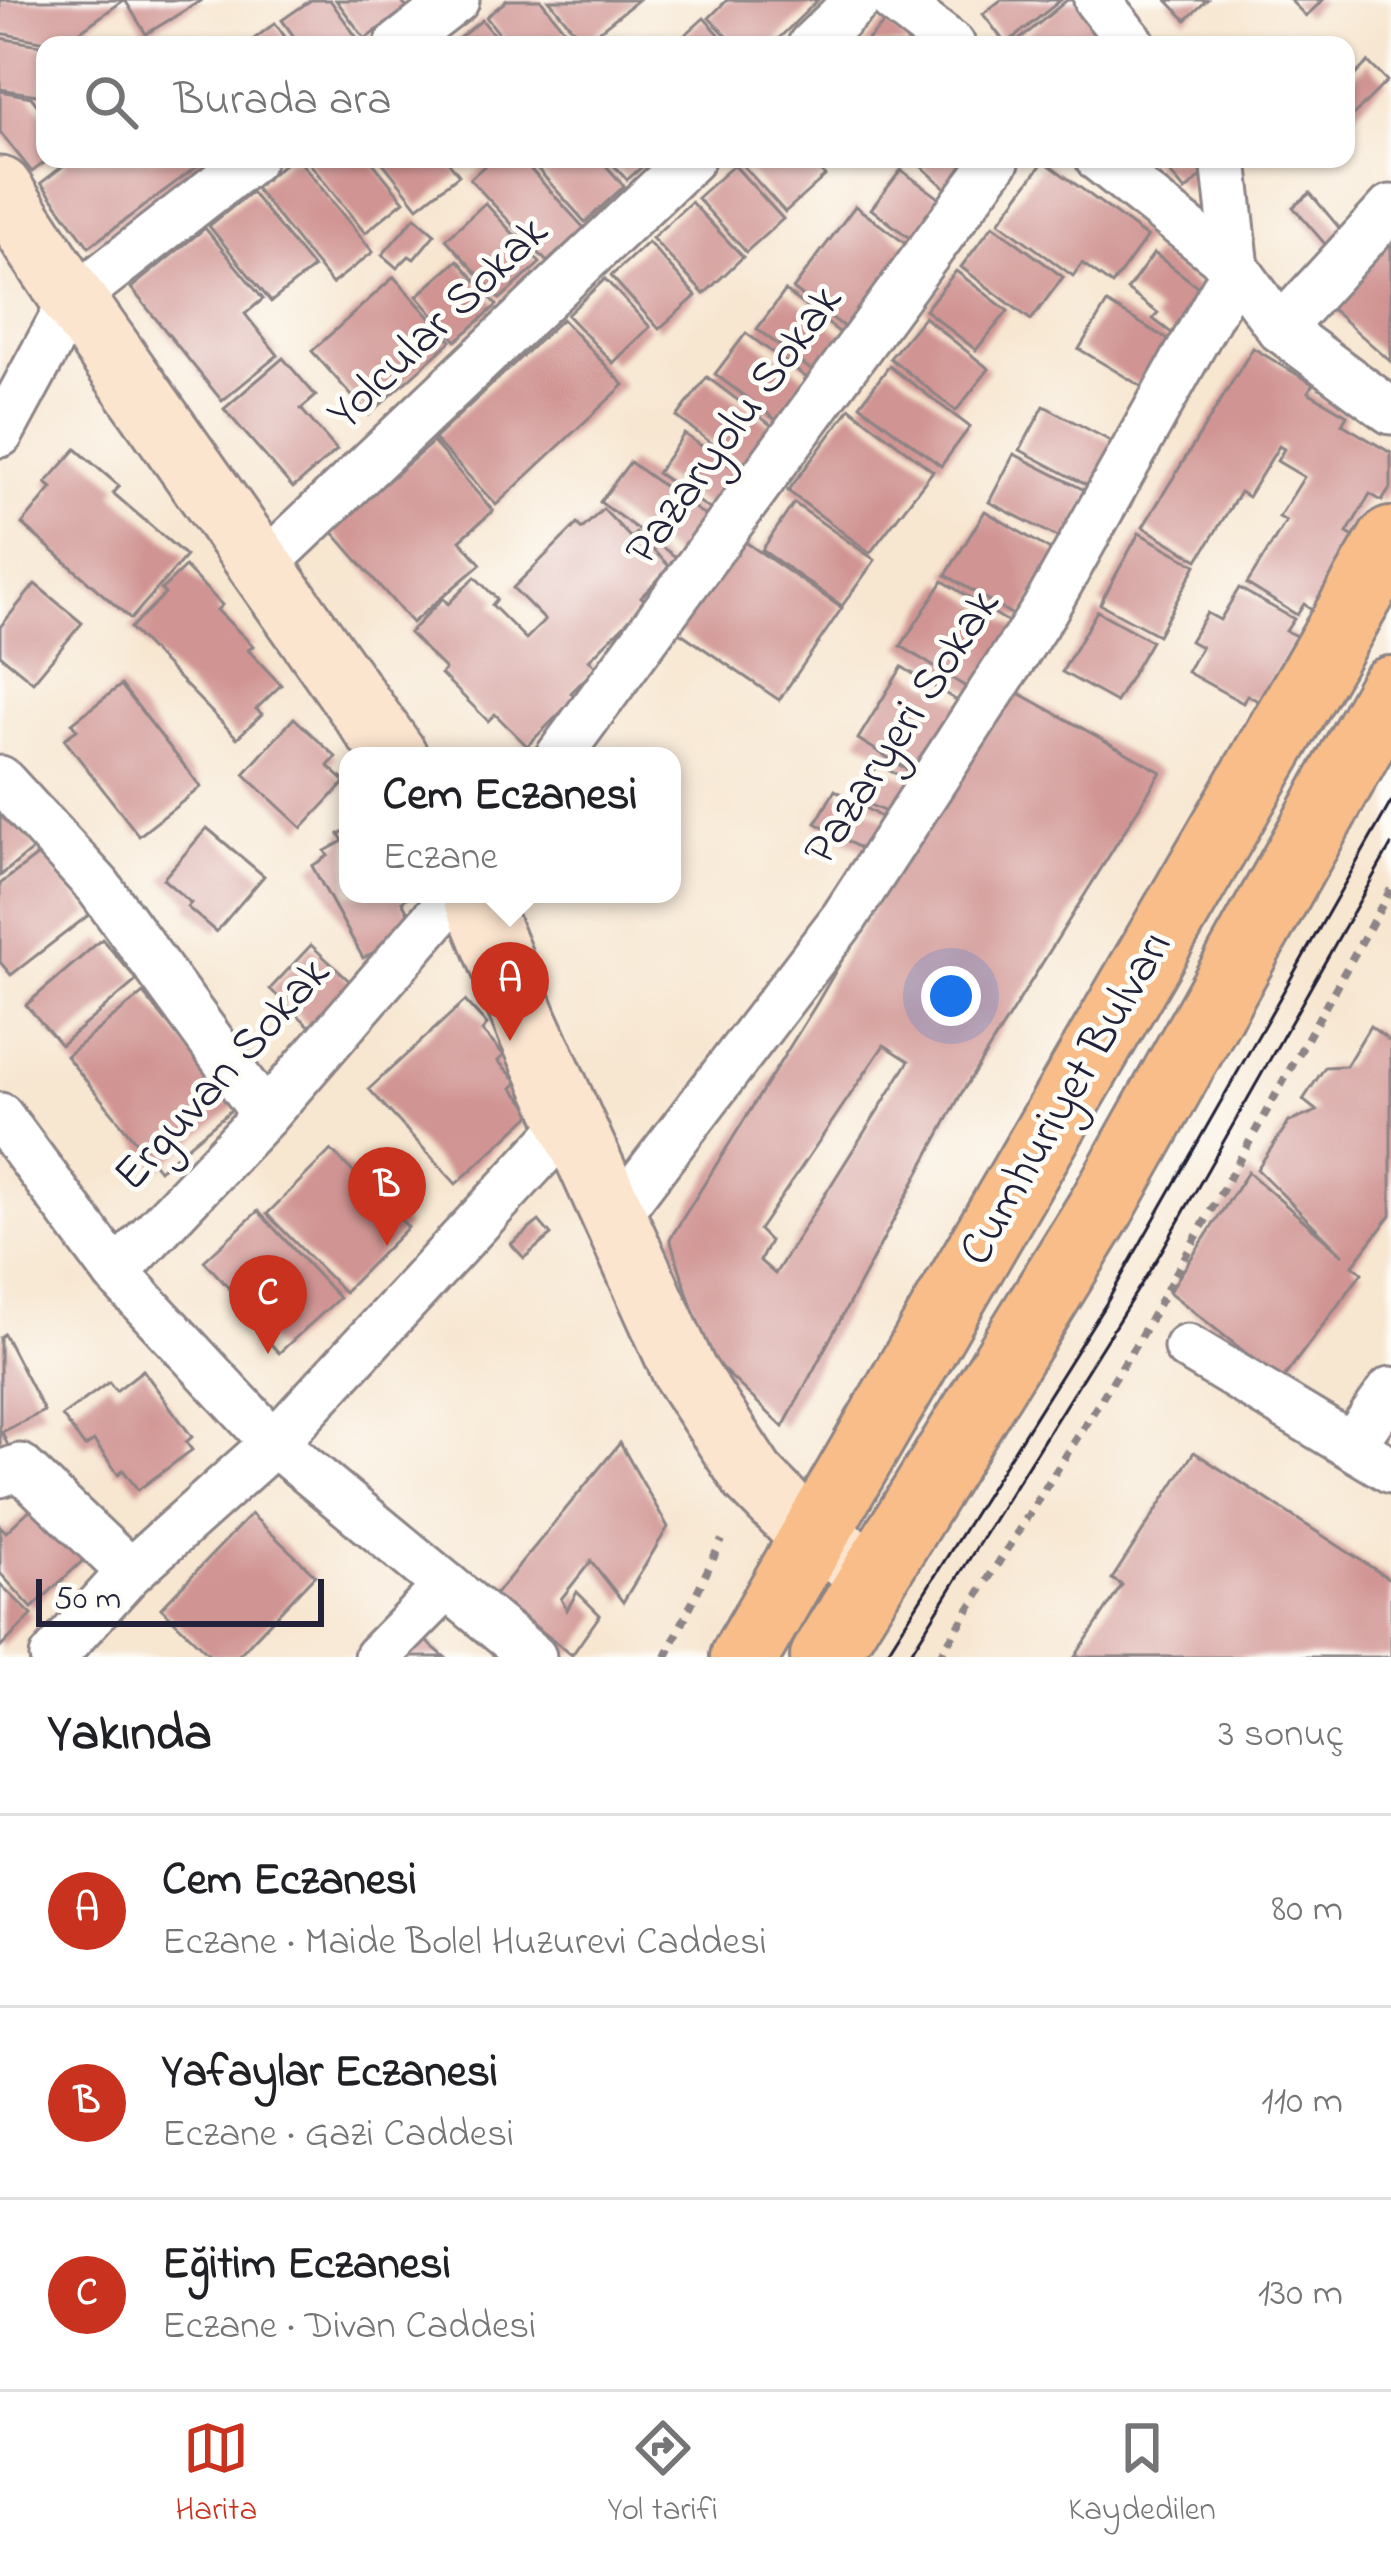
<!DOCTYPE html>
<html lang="tr">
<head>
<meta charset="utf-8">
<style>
  body { margin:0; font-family:"Indie Flower",sans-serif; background:#f2f2f2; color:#202124 }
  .scale { position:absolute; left:36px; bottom:30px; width:288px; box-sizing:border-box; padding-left:12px; border:6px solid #22223b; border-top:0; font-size:33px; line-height:42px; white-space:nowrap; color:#22223b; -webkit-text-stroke:9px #fdfcf7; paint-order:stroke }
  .you { position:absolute; left:951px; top:996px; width:42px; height:42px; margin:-30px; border:9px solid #fff; border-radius:50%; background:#1a73e8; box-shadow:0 0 0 18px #1a73e833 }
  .badge { display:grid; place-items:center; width:78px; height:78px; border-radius:50%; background:#c8321e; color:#fff; font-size:39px; font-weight:700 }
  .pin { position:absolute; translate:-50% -99px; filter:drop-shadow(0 3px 6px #0008) }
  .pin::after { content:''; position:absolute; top:63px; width:42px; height:36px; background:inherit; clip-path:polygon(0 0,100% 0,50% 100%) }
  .popup { position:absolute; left:339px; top:747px; width:342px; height:156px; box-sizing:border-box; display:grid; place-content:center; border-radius:24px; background:#fff; filter:drop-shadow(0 3px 9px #0005); font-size:39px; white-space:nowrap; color:#757577 }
  .popup b { font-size:45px; color:#202124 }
  .popup::after { content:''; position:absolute; left:50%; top:100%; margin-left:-24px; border:24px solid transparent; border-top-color:#fff }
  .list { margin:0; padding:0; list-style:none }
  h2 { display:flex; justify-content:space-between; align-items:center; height:156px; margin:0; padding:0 48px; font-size:51px }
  h2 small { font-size:39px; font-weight:400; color:#757577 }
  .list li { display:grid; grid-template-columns:78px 1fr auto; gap:36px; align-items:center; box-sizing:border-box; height:192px; padding:0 48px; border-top:3px solid #e0e0e0 }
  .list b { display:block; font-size:45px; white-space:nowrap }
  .list p { margin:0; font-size:39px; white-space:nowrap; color:#757577 }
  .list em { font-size:39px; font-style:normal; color:#757577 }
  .icon { flex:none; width:66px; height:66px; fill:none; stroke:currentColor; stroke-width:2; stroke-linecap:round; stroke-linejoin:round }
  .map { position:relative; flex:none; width:1391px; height:1657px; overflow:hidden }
  .search { position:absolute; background:#fff; box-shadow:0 3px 9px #0004; left:36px; right:36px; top:36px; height:132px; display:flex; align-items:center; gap:30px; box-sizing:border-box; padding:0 42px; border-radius:24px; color:#757577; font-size:45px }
  .sheet { height:732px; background:#fff }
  nav { display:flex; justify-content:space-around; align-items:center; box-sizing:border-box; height:168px; border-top:3px solid #e0e0e0; background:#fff; font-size:33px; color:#757577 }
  nav a { display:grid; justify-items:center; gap:6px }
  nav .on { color:#c8321e }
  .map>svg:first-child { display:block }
  .building { fill:#d09493; fill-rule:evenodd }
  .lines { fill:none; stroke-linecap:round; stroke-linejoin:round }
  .street-casing { stroke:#8c8486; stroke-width:51 }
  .secondary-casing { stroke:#8c8486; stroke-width:69 }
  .primary-casing { stroke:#8c8486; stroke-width:72 }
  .path { stroke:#8c8486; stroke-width:8; stroke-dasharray:9 9; stroke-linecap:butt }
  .street { stroke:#fff; stroke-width:45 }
  .secondary { stroke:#fce5cf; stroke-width:63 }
  .primary { stroke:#f8bd88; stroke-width:66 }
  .tram { stroke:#22223b; stroke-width:3 }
  .labels { text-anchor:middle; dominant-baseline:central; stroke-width:10; stroke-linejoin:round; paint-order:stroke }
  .street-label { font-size:48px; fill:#22223b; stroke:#fdfcf7 }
</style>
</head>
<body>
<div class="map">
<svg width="1391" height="1657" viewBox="0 0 1391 1657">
  <rect width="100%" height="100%" fill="#fdfcf7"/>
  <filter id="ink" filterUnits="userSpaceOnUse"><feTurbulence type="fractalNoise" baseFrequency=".00833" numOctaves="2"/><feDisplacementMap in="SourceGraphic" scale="24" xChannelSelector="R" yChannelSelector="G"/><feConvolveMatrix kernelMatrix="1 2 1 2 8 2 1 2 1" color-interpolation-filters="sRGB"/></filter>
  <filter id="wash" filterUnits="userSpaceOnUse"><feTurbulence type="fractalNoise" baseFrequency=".004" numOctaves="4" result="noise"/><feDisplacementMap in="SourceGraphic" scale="48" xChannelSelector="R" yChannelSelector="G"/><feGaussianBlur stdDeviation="2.7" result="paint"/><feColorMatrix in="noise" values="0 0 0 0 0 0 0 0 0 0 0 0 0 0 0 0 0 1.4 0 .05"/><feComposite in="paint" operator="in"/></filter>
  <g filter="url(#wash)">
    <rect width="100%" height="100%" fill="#f7e6d0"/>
    <g id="blocks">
      <!-- building -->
      <g class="building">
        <polygon points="0,0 124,0 61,45 0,33"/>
        <polygon points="125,0 202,0 146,34"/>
        <polygon points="311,0 330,0 362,45 300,45 282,20"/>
        <polygon points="336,0 400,0 407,8 365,39"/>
        <polygon points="507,0 541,0 567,33 552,45 508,45 486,17"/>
        <polygon points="549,0 638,0 584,43"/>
        <polygon points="727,0 818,0 772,45 736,45 709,18"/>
        <polygon points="1001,0 1061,0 1006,44 983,14"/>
        <polygon points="1067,0 1080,0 1117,45 1013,45"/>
        <polygon points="1167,0 1207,0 1186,20"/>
        <polygon points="1290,0 1323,0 1306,16"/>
        <polygon points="704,18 729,45 674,45"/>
        <polygon points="482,20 502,45 450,45"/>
        <polygon points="886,21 911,45 863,45"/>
        <polygon points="275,23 291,45 246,45"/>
        <polygon points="0,38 45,46 43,96 0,89"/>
        <polygon points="1368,62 1387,81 1349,119 1346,84"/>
        <polygon points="0,91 31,97 45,115 45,159 49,159 32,172 0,132"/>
        <polygon points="64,159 207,159 89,247 41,183 67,163"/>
        <polygon points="290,159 298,159 373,252 332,284 255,188"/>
        <polygon points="306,159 370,159 404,201 365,233"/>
        <polygon points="380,159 446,159 459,175 418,207"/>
        <polygon points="492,159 521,159 584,228 547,262 470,179"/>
        <polygon points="542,159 600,159 624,186 585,222 535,166"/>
        <polygon points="608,159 651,159 627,180"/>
        <polygon points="737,159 809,159 825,176 785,212"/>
        <polygon points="913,159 975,159 948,190"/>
        <polygon points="1150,159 1213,159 1217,163 1185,191 1166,168 1161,172"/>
        <polygon points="1044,161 1147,237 1112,285 1082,263 1073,276 999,222"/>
        <polygon points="734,165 783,219 746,252 697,198"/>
        <polygon points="901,170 942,200 912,240 871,209"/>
        <polygon points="251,192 313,268 271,302 209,226"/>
        <polygon points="1310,193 1347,237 1331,251 1293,207"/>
        <polygon points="691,202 743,257 704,294 652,238"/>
        <polygon points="485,203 540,263 500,299 446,239"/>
        <polygon points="855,206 910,247 848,330 793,289"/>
        <polygon points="415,217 435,234 414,259 409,256 397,268 382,255"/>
        <polygon points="993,225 1063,277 1031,320 961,267"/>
        <polygon points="205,228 263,299 245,314 278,355 222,401 131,288"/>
        <polygon points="1391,233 1391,362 1326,304"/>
        <polygon points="648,242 696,296 659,329 611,276"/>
        <polygon points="1154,253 1210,296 1178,338 1153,319 1158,313 1127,290"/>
        <polygon points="458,260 497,305 456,341 417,296"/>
        <polygon points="956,271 1008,311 976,350 925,310"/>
        <polygon points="394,277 451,341 369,415 312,351"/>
        <polygon points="605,279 650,327 613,363 567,315"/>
        <polygon points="785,291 843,335 815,373 757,329"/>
        <polygon points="1107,303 1182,348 1154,394 1079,349"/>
        <polygon points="924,317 989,369 956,411 890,358"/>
        <polygon points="562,319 624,385 496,505 434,439"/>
        <polygon points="746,333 807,378 776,420 715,374"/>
        <polygon points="1253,348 1313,384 1308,392 1347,415 1342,424 1391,453 1391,487 1382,501 1370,494 1347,533 1359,540 1315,611 1304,604 1297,615 1247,584 1286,521 1279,517 1304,477 1277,461 1284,449 1279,446 1248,497 1240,492 1198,560 1143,527"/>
        <polygon points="283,358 316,396 301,409 337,450 293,488 224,409"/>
        <polygon points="889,366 970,427 941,466 860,405"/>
        <polygon points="707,377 775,428 744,468 677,417"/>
        <polygon points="1044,406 1118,445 1094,489 1020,450"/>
        <polygon points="850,408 933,471 870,553 788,491"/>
        <polygon points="684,434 738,471 711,510 657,473"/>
        <polygon points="433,442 493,511 460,540 481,564 412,623 331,530"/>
        <polygon points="76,449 119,486 113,493 186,556 131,619 22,524 52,488 46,483"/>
        <polygon points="1014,454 1092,494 1067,542 989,502"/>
        <polygon points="630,462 707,517 677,558 600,502"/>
        <polygon points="794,503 875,560 842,606 762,550"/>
        <polygon points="603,509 631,538 636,533 670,567 641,597 647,602 589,660 597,667 571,693 576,697 527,746 495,714 488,721 441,674 445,669 409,633 443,598 448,604 475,577 497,599 492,605 526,639 545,620 513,588 577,524 582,529"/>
        <polygon points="985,511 1060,556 1021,620 946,575"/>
        <polygon points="1139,533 1196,565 1158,635 1100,604"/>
        <polygon points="738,537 842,608 779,700 675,629"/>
        <polygon points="185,567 222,605 217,610 253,646 248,650 281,685 256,709 262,714 237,738 130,628 165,594 161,590"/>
        <polygon points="943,581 1019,629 977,694 901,646"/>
        <polygon points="35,584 82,623 33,682 0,655 0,627"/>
        <polygon points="1239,588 1294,619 1286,631 1298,637 1260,702 1247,695 1243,703 1187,672 1201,647 1190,641 1207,613 1220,620"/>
        <polygon points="1097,611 1151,641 1116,702 1062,672"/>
        <polygon points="902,667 964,705 919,777 858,739"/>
        <path d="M1003,684L1161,772L961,1094L783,1427L707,1354L670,1239L817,1003ZM884,1045L909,1061L775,1274L760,1261L770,1241L759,1230Z"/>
        <polygon points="121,685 201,787 139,836 64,739 77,730 72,723"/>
        <polygon points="294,718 336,757 328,766 345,782 302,828 244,774"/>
        <polygon points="877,765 920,785 904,820 861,801"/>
        <polygon points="835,790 894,825 875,857 816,823"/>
        <polygon points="0,803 36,847 0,876"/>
        <polygon points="207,828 264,876 216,932 187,907 191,903 163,879"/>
        <polygon points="348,829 348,894 405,894 407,898 402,901 413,922 400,938 363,958 312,866 328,856 325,851 343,841 339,834"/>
        <polygon points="42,852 90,914 11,975 0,962 0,884"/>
        <polygon points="102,939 137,980 61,1045 26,1005"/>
        <polygon points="311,945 360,991 319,1035 270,989"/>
        <polygon points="143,993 236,1106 159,1170 66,1056"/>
        <polygon points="465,1001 487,1025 482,1031 504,1055 498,1061 518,1082 512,1088 534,1112 456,1184 369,1089"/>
        <polygon points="1370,1026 1391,1042 1391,1215 1353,1265 1362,1273 1281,1381 1169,1292 1248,1172 1343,1255 1257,1169 1289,1122 1317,1111 1303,1100 1325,1067 1346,1066"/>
        <polygon points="331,1150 408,1227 344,1292 267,1214"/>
        <polygon points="258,1211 339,1298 279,1353 238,1308 243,1303 204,1261"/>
        <polygon points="539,1221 551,1235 524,1258 511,1244"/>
        <polygon points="4,1334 44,1411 2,1432 9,1448 0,1453 0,1337"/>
        <polygon points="143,1370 192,1437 186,1442 192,1450 138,1490 123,1470 118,1474 94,1441 85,1447 62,1416 109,1382 116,1391"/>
        <polygon points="620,1443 668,1527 623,1602 591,1561 561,1599 567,1610 577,1592 600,1615 572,1655 495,1595"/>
        <polygon points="1194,1452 1391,1580 1391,1657 1075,1657 1122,1585 1112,1579"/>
        <polygon points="37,1503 93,1551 32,1608 0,1573 0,1526 6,1532"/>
        <polygon points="251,1514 315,1575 237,1657 212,1657 161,1608"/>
        <polygon points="0,1584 32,1615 0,1648"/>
        <polygon points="421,1637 445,1657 405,1657"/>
      </g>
    </g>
  </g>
  <g filter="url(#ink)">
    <use href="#blocks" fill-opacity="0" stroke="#8c8486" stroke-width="3"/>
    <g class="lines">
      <defs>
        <g id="street">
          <polyline points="893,0 952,45"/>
          <polyline points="1097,0 1133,45"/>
          <polyline points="398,45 456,0"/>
          <polyline points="811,45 858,0"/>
          <polyline points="1099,159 1236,268 1280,329 1391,411"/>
          <polyline points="1224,159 1236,268"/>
          <polyline points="1280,329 1391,208"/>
          <polyline points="0,434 73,299 252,159"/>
          <polyline points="261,568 691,159"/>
          <polyline points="559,756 997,159"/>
          <polyline points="0,779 98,886 265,1115"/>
          <polyline points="0,1116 116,1273 274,1443 533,1657"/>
          <polyline points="616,1216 844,918 1045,609 1236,268"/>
          <polyline points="116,1273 265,1115 456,894"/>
          <polyline points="1187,1347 1391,1470"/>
          <polyline points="1353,1444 1391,1390"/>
          <polyline points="0,1474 20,1467 130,1572"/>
          <polyline points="53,1657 130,1572 274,1443 573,1119"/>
          <polyline points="377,1657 447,1586"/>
        </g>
        <g id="secondary">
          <polyline points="0,189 73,299 395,756"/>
          <polyline points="474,894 527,1024 685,1373 753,1477 811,1536 875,1572"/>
        </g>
        <g id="primary">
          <polyline points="744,1657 1391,541"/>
          <polyline points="824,1657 1102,1206 1391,690"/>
        </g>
      </defs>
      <!-- street casing -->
      <use href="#street" class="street-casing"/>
      <!-- secondary casing -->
      <use href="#secondary" class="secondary-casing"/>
      <!-- primary casing -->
      <use href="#primary" class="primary-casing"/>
      <!-- path -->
      <g class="path">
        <polyline points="666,1657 722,1540"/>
        <polyline points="939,1657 1138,1341 1391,889"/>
      </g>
      <!-- street -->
      <use href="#street" class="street"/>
      <!-- secondary -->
      <use href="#secondary" class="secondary"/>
      <!-- primary -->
      <use href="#primary" class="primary"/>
      <!-- tram -->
      <g class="tram">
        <polyline points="884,1657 1107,1302 1391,802"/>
        <polyline points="908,1657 1160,1254 1391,845"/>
      </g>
    </g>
  </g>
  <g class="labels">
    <!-- street labels -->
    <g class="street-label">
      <text transform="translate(439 324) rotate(-44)">Yolcular Sokak</text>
      <text transform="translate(735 426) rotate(-54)">Pazaryolu Sokak</text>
      <text transform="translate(903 728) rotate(-57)">Pazaryeri Sokak</text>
      <text transform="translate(223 1075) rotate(-48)">Erguvan Sokak</text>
      <text transform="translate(1067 1099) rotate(-60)">Cumhuriyet Bulvarı</text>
    </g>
  </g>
</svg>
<div class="scale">50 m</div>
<div class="you"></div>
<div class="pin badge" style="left:510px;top:1041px">A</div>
<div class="popup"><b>Cem Eczanesi</b>Eczane</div>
<div class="pin badge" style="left:387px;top:1246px">B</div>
<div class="pin badge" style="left:268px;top:1354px">C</div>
<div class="search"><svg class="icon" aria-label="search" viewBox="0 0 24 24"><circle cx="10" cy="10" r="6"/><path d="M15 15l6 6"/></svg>Burada ara</div>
</div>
<section class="sheet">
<h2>Yakında<small>3 sonuç</small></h2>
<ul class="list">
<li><span class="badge">A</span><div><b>Cem Eczanesi</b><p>Eczane · Maide Bolel Huzurevi Caddesi</p></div><em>80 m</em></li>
<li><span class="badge">B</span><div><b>Yafaylar Eczanesi</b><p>Eczane · Gazi Caddesi</p></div><em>110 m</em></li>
<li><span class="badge">C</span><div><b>Eğitim Eczanesi</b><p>Eczane · Divan Caddesi</p></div><em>130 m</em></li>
</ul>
</section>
<nav>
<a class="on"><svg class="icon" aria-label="map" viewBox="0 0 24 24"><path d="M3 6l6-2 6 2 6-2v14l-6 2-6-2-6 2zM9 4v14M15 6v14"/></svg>Harita</a>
<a><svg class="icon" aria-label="directions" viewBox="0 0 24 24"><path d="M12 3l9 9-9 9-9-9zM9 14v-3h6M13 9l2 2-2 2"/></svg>Yol tarifi</a>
<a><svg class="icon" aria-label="saved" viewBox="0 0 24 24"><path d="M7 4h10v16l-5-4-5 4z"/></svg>Kaydedilen</a>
</nav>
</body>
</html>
